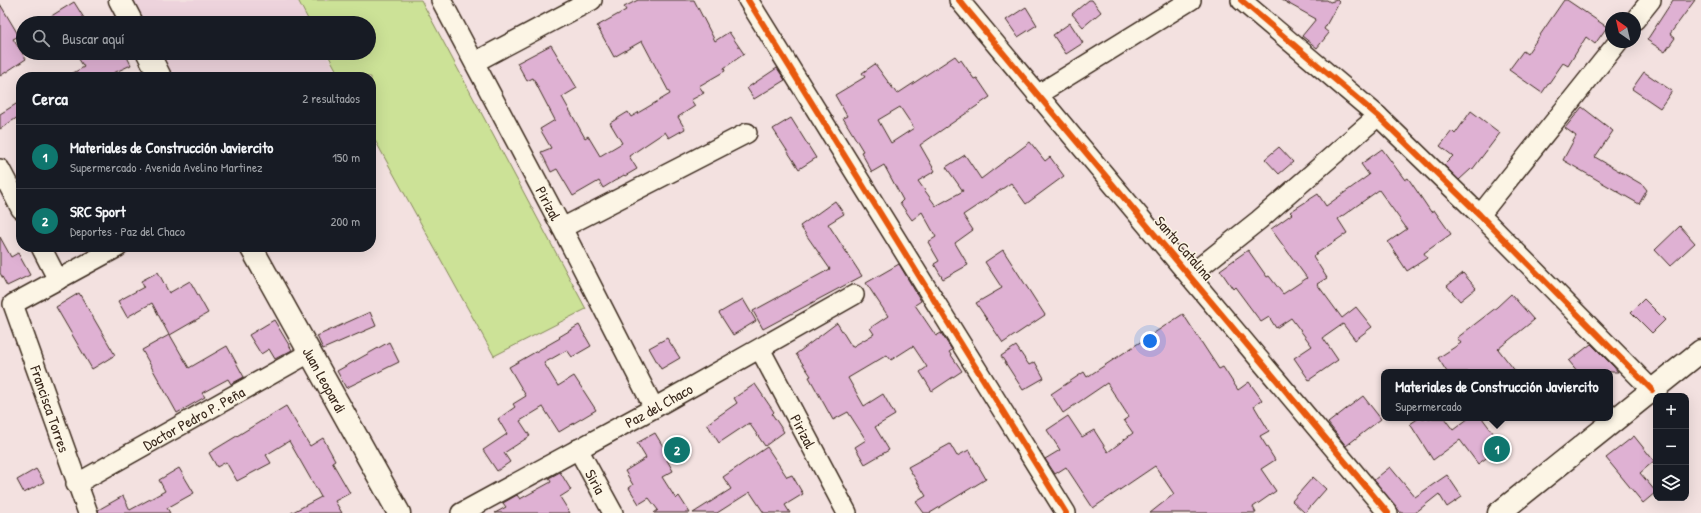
<!DOCTYPE html>
<html lang="es">
<head>
<meta charset="utf-8">
<style>
  body { margin:0; font-family:"Patrick Hand",sans-serif; background:#242831; color:#f1f3f6 }
  .controls { position:absolute; right:12px; bottom:12px; display:grid; overflow:hidden; border-radius:8px; box-shadow:0 4px 16px #0002 }
  .controls button { width:36px; height:36px; display:grid; place-items:center; padding:0; border:0; border-bottom:1px solid #363941; background:#171b24; color:#f1f3f6; font:20px sans-serif }
  .compass { position:absolute; left:1605px; top:12px; width:36px; height:36px; border-radius:50%; background:#171b24; box-shadow:0 4px 16px #0002; rotate:326deg }
  .you { position:absolute; left:1150px; top:341px; width:14px; height:14px; margin:-10px; border:3px solid #fff; border-radius:50%; background:#1a73e8; box-shadow:0 0 0 6px #1a73e833 }
  .badge { display:grid; place-items:center; width:26px; height:26px; border-radius:50%; background:#0f766e; color:#fff; font-size:13px; font-weight:700 }
  .pin { position:absolute; translate:-50% -50%; border:2px solid #fff; box-shadow:0 1px 4px #0006 }
  .popup { position:absolute; left:1381px; top:369px; width:232px; height:52px; box-sizing:border-box; display:grid; place-content:center; border-radius:8px; background:#171b24; filter:drop-shadow(0 1px 3px #0005); font-size:13px; white-space:nowrap; color:#9ea1a6 }
  .popup b { font-size:15px; color:#f1f3f6 }
  .popup::after { content:''; position:absolute; left:50%; top:100%; margin-left:-8px; border:8px solid transparent; border-top-color:#171b24 }
  .list { margin:0; padding:0; list-style:none }
  h2 { display:flex; justify-content:space-between; align-items:center; height:52px; margin:0; padding:0 16px; font-size:17px }
  h2 small { font-size:13px; font-weight:400; color:#9ea1a6 }
  .list li { display:grid; grid-template-columns:26px 1fr auto; gap:12px; align-items:center; box-sizing:border-box; height:64px; padding:0 16px; border-top:1px solid #363941 }
  .list b { display:block; font-size:15px; white-space:nowrap }
  .list p { margin:0; font-size:13px; white-space:nowrap; color:#9ea1a6 }
  .list em { font-size:13px; font-style:normal; color:#9ea1a6 }
  .icon { flex:none; width:22px; height:22px; fill:none; stroke:currentColor; stroke-width:2; stroke-linecap:round; stroke-linejoin:round }
  .map { position:relative; flex:none; width:1701px; height:513px; overflow:hidden }
  .search { position:absolute; background:#171b24; box-shadow:0 4px 16px #0002; left:16px; top:16px; width:360px; height:44px; display:flex; align-items:center; gap:10px; box-sizing:border-box; padding:0 14px; border-radius:22px; color:#9ea1a6; font-size:15px }
  .panel { position:absolute; background:#171b24; box-shadow:0 4px 16px #0002; left:16px; top:72px; width:360px; height:180px; border-radius:16px }
  .map>svg:first-child { display:block }
  .built { fill:#edd3dc }
  .green { fill:#cce297; stroke:#84865a }
  .building { fill:#dfb1d3; stroke:#3b2a1e; fill-rule:evenodd }
  .lines { fill:none; stroke-linecap:round; stroke-linejoin:round }
  .minor-casing { stroke:#3b2a1e; stroke-width:22 }
  .major-casing { stroke:#3b2a1e; stroke-width:25 }
  .minor { stroke:#fcf5e5; stroke-width:19 }
  .major { stroke:#fcf5e5; stroke-width:22 }
  .cycleway-casing { stroke:#fcf5e5; stroke-width:8 }
  .cycleway { stroke:#e8590c; stroke-width:6 }
  .labels { text-anchor:middle; dominant-baseline:central; stroke-width:3; stroke-linejoin:round; paint-order:stroke }
  .street-label { font-size:15px; fill:#3b2a1e; stroke:#fcf5e5 }
</style>
</head>
<body>
<div class="map">
<svg width="1701" height="513" viewBox="0 0 1701 513">
  <rect width="100%" height="100%" fill="#f3e1e0"/>
  <filter id="ink" filterUnits="userSpaceOnUse"><feTurbulence type="fractalNoise" baseFrequency=".025" numOctaves="2"/><feDisplacementMap in="SourceGraphic" scale="8" xChannelSelector="R" yChannelSelector="G"/><feConvolveMatrix kernelMatrix="1 2 1 2 8 2 1 2 1" color-interpolation-filters="sRGB"/></filter>
  <g filter="url(#ink)">
    <!-- built -->
    <g class="built">
      <polygon points="127,0 297,0 309,23 138,23"/>
      <polygon points="155,53 325,53 338,77 168,77"/>
    </g>
    <!-- green -->
    <polygon class="green" points="298,0 421,0 586,309 494,356 371,133 371,77 340,77 327,53 369,53 369,23 310,23"/>
    <!-- building -->
    <g class="building">
      <polygon points="638,0 694,0 715,41 729,32 744,54 724,68 725,71 699,86 704,93 691,100 695,106 678,117 685,129 669,138 665,132 629,156 637,169 625,176 624,175 603,188 599,181 573,196 557,169 551,172 541,152 551,148 540,129 555,120 533,78 527,81 517,63 551,45 577,88 562,97 585,138 588,136 600,156 622,143 610,123 628,112 631,117 670,94 642,41 614,57 597,26 626,10 624,7"/>
      <polygon points="1089,0 1092,0 1101,12 1083,27 1072,14"/>
      <polygon points="1282,0 1327,0 1330,2 1337,0 1339,2 1324,29 1329,33 1317,48 1302,36 1316,19"/>
      <polygon points="1564,0 1567,0 1607,27 1595,44 1586,37 1568,66 1563,63 1542,93 1509,70 1523,51 1527,54"/>
      <polygon points="1673,0 1695,0 1670,34 1675,38 1665,52 1647,40"/>
      <polygon points="74,2 87,23 40,23"/>
      <polygon points="0,4 19,36 13,39 26,59 0,76"/>
      <polygon points="1026,7 1037,25 1018,37 1006,20"/>
      <polygon points="1070,23 1083,43 1066,54 1053,35"/>
      <polygon points="75,53 125,53 131,65 105,77 66,77 84,67"/>
      <path d="M955,56L959,61L961,60L974,79L977,78L990,97L920,145L935,171L918,181L936,206L963,191L946,167L965,155L981,179L1030,142L1045,161L1050,157L1064,176L1026,204L1011,183L963,215L973,230L955,243L968,265L943,279L934,264L939,261L928,242L936,237L922,212L912,220L900,203L903,200L884,165L872,172L861,152L863,151L843,118L847,116L835,95L865,77L862,73L875,64L897,94ZM900,107L914,128L891,143L878,120Z"/>
      <polygon points="777,68 785,80 754,99 747,88"/>
      <polygon points="1644,72 1672,91 1660,108 1632,89"/>
      <polygon points="21,101 21,115 0,129 0,114"/>
      <polygon points="1582,107 1613,131 1595,157 1643,185 1647,190 1639,204 1563,160 1576,136 1565,128"/>
      <polygon points="1471,111 1500,133 1472,170 1471,169 1459,180 1444,165 1453,156 1440,146 1452,131 1455,134"/>
      <polygon points="791,118 816,158 799,169 773,129"/>
      <polygon points="1279,147 1293,162 1279,174 1265,159"/>
      <polygon points="1382,149 1405,180 1408,178 1431,212 1434,210 1451,234 1424,253 1427,258 1407,271 1388,242 1407,229 1379,190 1338,219 1347,233 1313,256 1327,278 1317,284 1342,318 1356,307 1372,327 1355,340 1343,324 1323,338 1338,360 1309,380 1294,358 1312,346 1291,318 1276,328 1269,317 1261,322 1235,287 1233,289 1220,270 1248,250 1267,277 1269,276 1283,294 1307,278 1271,229 1292,214 1290,212 1318,194 1326,206 1369,175 1361,164"/>
      <polygon points="835,201 844,214 828,224 862,276 763,329 753,311 830,269 800,226"/>
      <polygon points="1680,226 1695,243 1670,266 1655,250"/>
      <polygon points="0,237 11,257 18,253 30,275 7,286 0,273"/>
      <polygon points="1003,250 1045,315 1003,343 976,303 1002,288 985,262"/>
      <polygon points="899,264 921,301 915,305 936,336 941,333 952,350 949,352 962,371 932,391 920,372 927,367 913,346 891,360 887,355 848,378 864,406 883,394 895,415 875,427 889,450 865,464 855,447 866,440 848,412 833,420 809,377 811,376 796,354 837,323 852,347 874,334 870,328 888,316 866,283"/>
      <polygon points="158,272 169,293 190,281 208,313 170,335 189,368 227,346 244,377 231,384 228,379 202,393 205,397 177,413 142,350 169,335 152,303 127,317 118,301 144,287 141,281"/>
      <polygon points="1463,273 1476,288 1460,301 1447,286"/>
      <polygon points="79,293 115,355 92,369 56,307"/>
      <polygon points="1511,294 1534,320 1498,349 1516,372 1447,372 1438,358 1461,343 1457,338 1497,307"/>
      <polygon points="743,299 756,321 733,335 719,313"/>
      <polygon points="1644,299 1665,320 1652,333 1631,312"/>
      <polygon points="370,312 376,326 323,349 317,336"/>
      <polygon points="1183,314 1219,369 1223,367 1238,390 1249,382 1262,400 1254,406 1269,431 1260,436 1275,460 1261,469 1276,491 1253,507 1256,513 1150,513 1174,494 1155,466 1093,508 1066,467 1055,474 1045,459 1060,450 1047,430 1068,416 1082,437 1094,430 1108,452 1133,433 1124,420 1129,417 1107,383 1063,413 1051,394 1084,372 1087,377"/>
      <polygon points="274,320 292,350 275,359 269,349 261,354 249,335"/>
      <polygon points="579,325 591,346 572,357 567,350 544,363 558,386 574,376 596,410 559,432 543,407 520,421 530,436 504,453 510,462 497,471 483,450 507,434 498,419 515,407 513,404 526,396 509,367 560,338 559,337"/>
      <polygon points="667,338 680,358 661,369 649,348"/>
      <polygon points="389,342 399,362 346,388 337,371"/>
      <polygon points="1591,344 1614,367 1618,372 1578,372 1569,361"/>
      <polygon points="1016,346 1029,365 1035,362 1044,378 1023,390 1001,356"/>
      <polygon points="755,384 774,412 772,414 784,432 765,446 749,423 719,443 707,424 737,403 734,398"/>
      <polygon points="1363,396 1381,419 1346,446 1328,423"/>
      <polygon points="286,406 310,446 323,438 335,460 332,462 350,493 335,501 342,513 291,513 321,497 289,441 266,455 271,463 237,481 226,462 217,467 209,453"/>
      <polygon points="1419,418 1444,418 1453,430 1469,418 1482,418 1503,446 1478,464 1460,440 1433,460 1410,424"/>
      <polygon points="655,433 670,458 667,460 673,471 662,477 676,499 679,496 690,513 654,513 658,510 649,498 639,504 629,488 633,485 625,471 646,458 637,443"/>
      <polygon points="1634,436 1654,461 1640,473 1656,492 1643,503 1606,458"/>
      <polygon points="950,444 957,456 969,450 986,479 930,513 924,513 916,502 926,496 908,467"/>
      <polygon points="767,447 787,477 792,475 803,494 785,505 790,513 764,513 750,492 717,513 693,513 731,489 723,477"/>
      <polygon points="1390,467 1415,497 1447,475 1462,497 1447,507 1439,494 1415,513 1401,513 1374,480"/>
      <polygon points="179,468 194,493 167,508 170,513 99,513 98,510 123,496 130,510 165,491 159,480"/>
      <polygon points="36,469 44,482 24,493 17,480"/>
      <polygon points="560,472 571,490 560,497 570,513 495,513 506,507 503,503 517,495 520,499 551,482 549,478"/>
      <polygon points="1313,477 1326,489 1305,513 1292,501"/>
    </g>
    <g class="lines">
      <defs>
        <g id="minor">
          <path id="s1" d="M441,0L562,228L654,408"/>
          <polyline points="748,0 1066,513"/>
          <path d="M959,0C1101,172 1246,342 1388,513"/>
          <polyline points="1241,0 1378,116 1480,215 1652,390"/>
          <polyline points="1635,20 1651,0"/>
          <polyline points="475,62 592,0"/>
          <polyline points="1037,95 1191,0"/>
          <polyline points="0,169 21,209"/>
          <polyline points="1480,215 1618,42"/>
          <polyline points="562,228 747,133"/>
          <polyline points="41,247 58,280"/>
          <polyline points="1190,275 1259,220 1378,116"/>
          <path id="s2" d="M760,349L847,513"/>
          <path id="s3" d="M578,449L613,513"/>
          <path id="s4" d="M76,484L311,352"/>
          <polyline points="88,513 13,304 118,247"/>
          <path id="s5" d="M461,513L654,408L854,295"/>
        </g>
        <g id="major">
          <polyline points="120,0 132,23"/>
          <polyline points="148,53 160,77"/>
          <path id="s6" d="M251,247L399,513"/>
          <polyline points="1499,513 1701,351"/>
        </g>
      </defs>
      <!-- minor casing -->
      <use href="#minor" class="minor-casing"/>
      <!-- major casing -->
      <use href="#major" class="major-casing"/>
      <!-- minor -->
      <use href="#minor" class="minor"/>
      <!-- major -->
      <use href="#major" class="major"/>
      <defs>
        <g id="cycleway">
          <polyline points="748,0 1066,513"/>
          <path d="M959,0C1101,172 1246,342 1388,513"/>
          <polyline points="1241,0 1378,116 1480,215 1652,390"/>
        </g>
      </defs>
      <!-- cycleway casing -->
      <use href="#cycleway" class="cycleway-casing"/>
      <!-- cycleway -->
      <use href="#cycleway" class="cycleway"/>
    </g>
  </g>
  <g class="labels">
    <!-- street labels -->
    <g class="street-label">
      <text stroke="none"><textPath href="#s1" startOffset="230">Pirizal</textPath></text>
      <text transform="translate(1184 248) rotate(49)">Santa Catalina</text>
      <text stroke="none"><textPath href="#s6" startOffset="152">Juan Leopardi</textPath></text>
      <text stroke="none"><textPath href="#s5" startOffset="225">Paz del Chaco</textPath></text>
      <text transform="translate(50 409) rotate(71)">Francisca Torres</text>
      <text stroke="none"><textPath href="#s4" startOffset="135">Doctor Pedro P. Peña</textPath></text>
      <text stroke="none"><textPath href="#s2" startOffset="93">Pirizal</textPath></text>
      <text stroke="none"><textPath href="#s3" startOffset="37">Siria</textPath></text>
    </g>
  </g>
</svg>
<div class="controls">
<button>+</button>
<button>−</button>
<button><svg class="icon" aria-label="layers" viewBox="0 0 24 24"><path d="M12 4l9 5-9 5-9-5zM3 14l9 5 9-5"/></svg></button>
</div>
<svg class="compass" viewBox="-18 -18 36 36"><path d="M0-13l5 13h-10z" fill="#e53935"/><path d="M0 13l5-13h-10z" fill="#9ea1a6"/></svg>
<div class="you"></div>
<div class="pin badge" style="left:1497px;top:449px">1</div>
<div class="popup"><b>Materiales de Construcción Javiercito</b>Supermercado</div>
<div class="pin badge" style="left:677px;top:450px">2</div>
<div class="search"><svg class="icon" aria-label="search" viewBox="0 0 24 24"><circle cx="10" cy="10" r="6"/><path d="M15 15l6 6"/></svg>Buscar aquí</div>
<section class="panel">
<h2>Cerca<small>2 resultados</small></h2>
<ul class="list">
<li><span class="badge">1</span><div><b>Materiales de Construcción Javiercito</b><p>Supermercado · Avenida Avelino Martinez</p></div><em>150 m</em></li>
<li><span class="badge">2</span><div><b>SRC Sport</b><p>Deportes · Paz del Chaco</p></div><em>200 m</em></li>
</ul>
</section>
</div>
</body>
</html>
